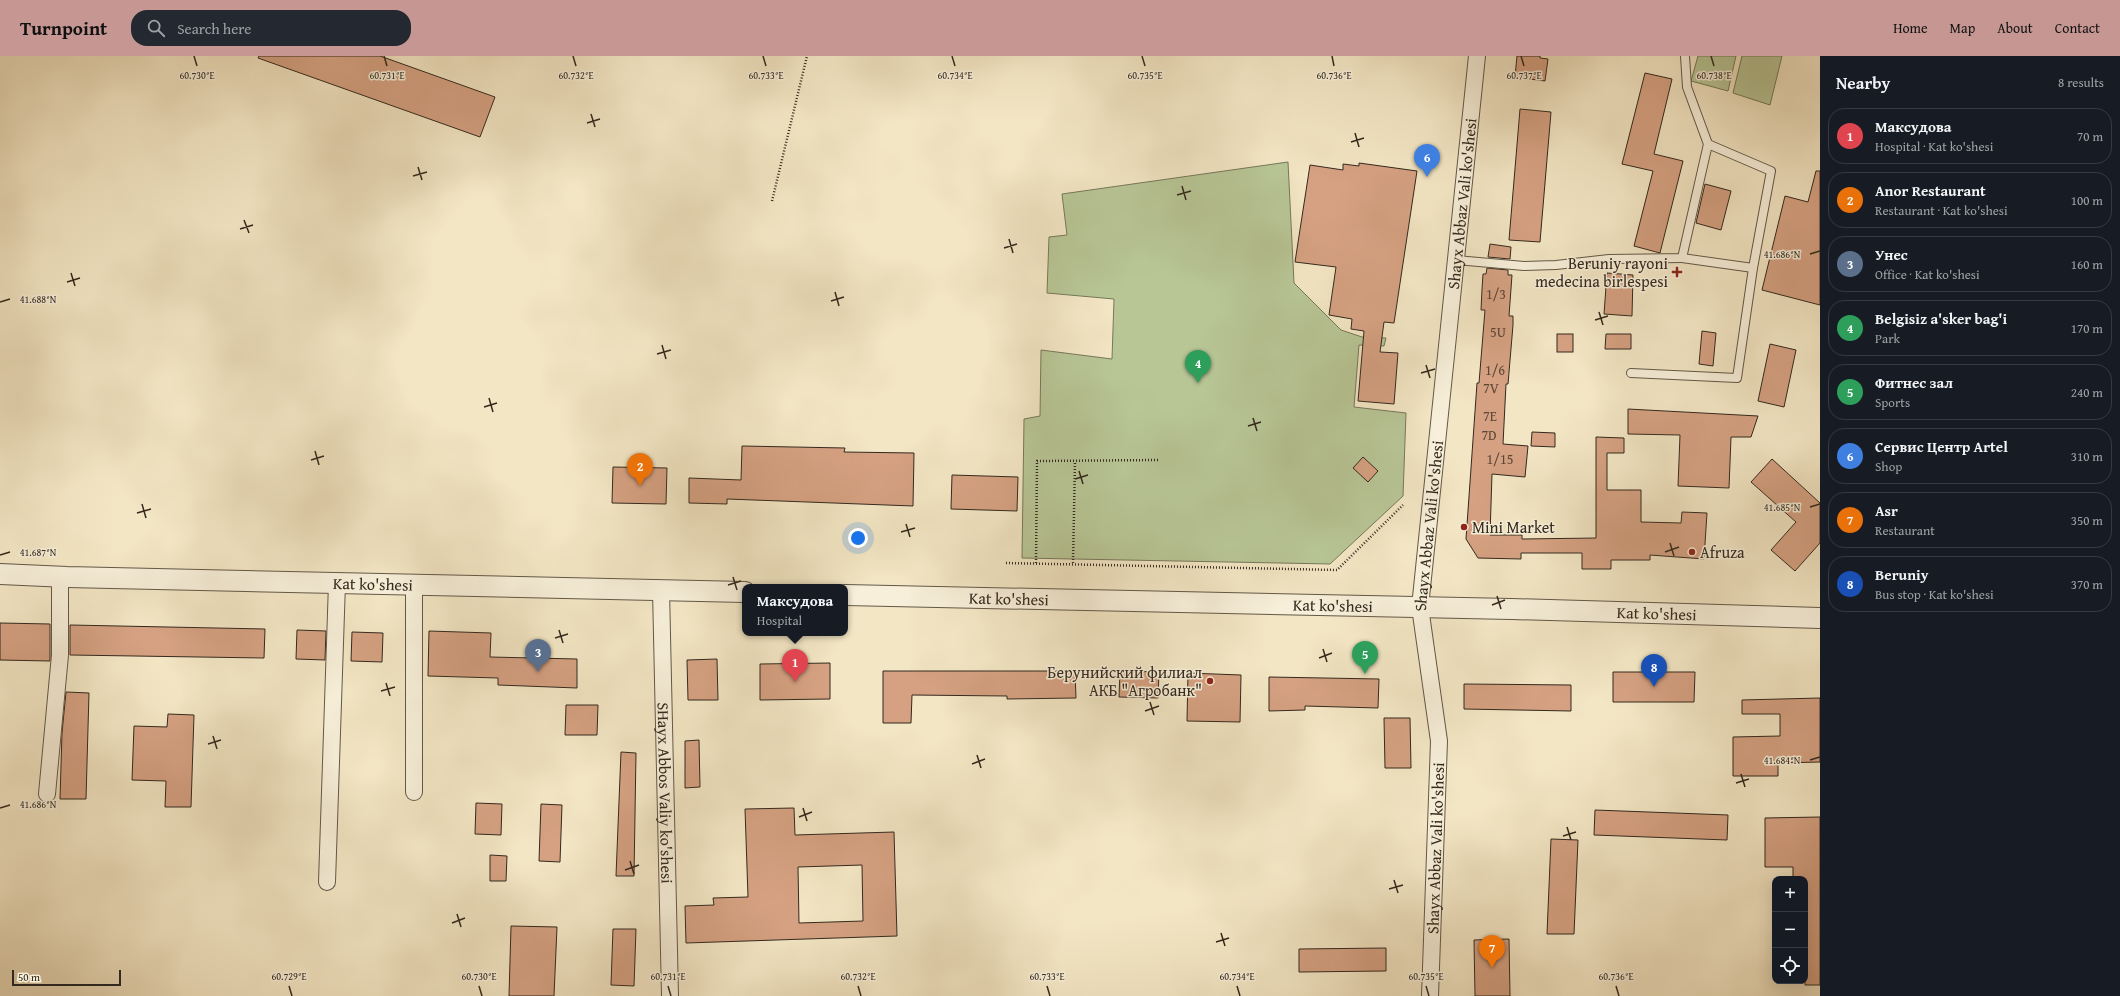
<!DOCTYPE html>
<html lang="en">
<head>
<meta charset="utf-8">
<style>
  body { margin:0; font-family:"Gentium Book Plus",serif; background:#242831; color:#f1f3f6 }
  .controls { position:absolute; right:12px; bottom:12px; display:grid; overflow:hidden; border-radius:8px; box-shadow:0 4px 16px #0002 }
  .controls button { width:36px; height:36px; display:grid; place-items:center; padding:0; border:0; border-bottom:1px solid #363941; background:#171b24; color:#f1f3f6; font:20px sans-serif }
  .scale { position:absolute; left:12px; bottom:10px; width:109px; box-sizing:border-box; padding-left:4px; border:2px solid #33291e; border-top:0; font-size:11px; line-height:14px; white-space:nowrap; color:#33291e; -webkit-text-stroke:3px #f7efd9; paint-order:stroke }
  .you { position:absolute; left:858px; top:482px; width:14px; height:14px; margin:-10px; border:3px solid #fff; border-radius:50%; background:#1a73e8; box-shadow:0 0 0 6px #1a73e833 }
  .badge { display:grid; place-items:center; width:26px; height:26px; border-radius:50%; background:#c59692; color:#fff; font-size:13px; font-weight:700 }
  .pin { position:absolute; translate:-50% -33px; filter:drop-shadow(0 1px 2px #0008) }
  .pin::after { content:''; position:absolute; top:21px; width:14px; height:12px; background:inherit; clip-path:polygon(0 0,100% 0,50% 100%) }
  .popup { position:absolute; left:742px; top:528px; width:106px; height:52px; box-sizing:border-box; display:grid; place-content:center; border-radius:8px; background:#171b24; filter:drop-shadow(0 1px 3px #0005); font-size:13px; white-space:nowrap; color:#9ea1a6 }
  .popup b { font-size:15px; color:#f1f3f6 }
  .popup::after { content:''; position:absolute; left:50%; top:100%; margin-left:-8px; border:8px solid transparent; border-top-color:#171b24 }
  .list { margin:0; padding:0; list-style:none }
  h2 { display:flex; justify-content:space-between; align-items:center; height:52px; margin:0; padding:0 16px; font-size:17px }
  h2 small { font-size:13px; font-weight:400; color:#9ea1a6 }
  .list li { display:grid; grid-template-columns:26px 1fr auto; gap:12px; align-items:center; box-sizing:border-box; height:56px; margin:0 8px 8px; padding:0 8px; border:1px solid #363941; border-radius:16px }
  .list b { display:block; font-size:15px; white-space:nowrap }
  .list p { margin:0; font-size:13px; white-space:nowrap; color:#9ea1a6 }
  .list em { font-size:13px; font-style:normal; color:#9ea1a6 }
  .icon { flex:none; width:22px; height:22px; fill:none; stroke:currentColor; stroke-width:2; stroke-linecap:round; stroke-linejoin:round }
  .map { position:relative; flex:none; width:1820px; height:940px; overflow:hidden }
  header { display:flex; align-items:center; gap:24px; box-sizing:border-box; height:56px; padding:0 20px; background:#c59692; color:#111 }
  header strong { font-size:19px }
  nav { display:flex; gap:22px; margin-inline-start:auto; font-size:14px }
  .search { width:280px; height:36px; background:#242831; display:flex; align-items:center; gap:10px; box-sizing:border-box; padding:0 14px; border-radius:16px; color:#9ea1a6; font-size:15px }
  main { display:flex }
  aside { flex:1; background:#171b24 }
  .map>svg:first-child { display:block }
  .green { fill:#b8c696; stroke:#76785a }
  .building { fill:#d5a182; stroke:#33291e; fill-rule:evenodd }
  .lines { fill:none; stroke-linecap:round; stroke-linejoin:round }
  .service-casing { stroke:#635848; stroke-width:10 }
  .minor-casing { stroke:#635848; stroke-width:18 }
  .tertiary-casing { stroke:#635848; stroke-width:22 }
  .path { stroke:#33291e; stroke-width:2.5; stroke-dasharray:1 2; stroke-linecap:butt }
  .service { stroke:#f7efd9; stroke-width:8 }
  .minor { stroke:#f7efd9; stroke-width:16 }
  .tertiary { stroke:#f7efd9; stroke-width:20 }
  .ticks { fill:none; stroke:#33291e; stroke-width:1.5 }
  .poi-dot { fill:#8f2418; stroke:#f7efd9; stroke-width:1.5 }
  .labels { text-anchor:middle; dominant-baseline:central; stroke-width:3; stroke-linejoin:round; paint-order:stroke }
  .number-label { font-size:14px; fill:#5c4737 }
  .street-label { font-size:16px; fill:#33291e; stroke:#f7efd9 }
  .poi-label { font-size:16px; fill:#33291e; stroke:#f7efd9; text-anchor:end }
  .ticks-label { font-size:10px; text-anchor:middle; fill:#33291e; stroke:#f7efd9; stroke-width:3; stroke-linejoin:round; paint-order:stroke }
</style>
</head>
<body>
<header>
<strong>Turnpoint</strong>
<div class="search"><svg class="icon" aria-label="search" viewBox="0 0 24 24"><circle cx="10" cy="10" r="6"/><path d="M15 15l6 6"/></svg>Search here</div>
<nav><a>Home</a><a>Map</a><a>About</a><a>Contact</a></nav>
</header>
<main>
<div class="map">
<svg width="1820" height="940" viewBox="0 0 1820 940">
  <rect width="100%" height="100%" fill="#f3e6c4"/>
  <filter id="stains"><feTurbulence type="fractalNoise" baseFrequency=".005" numOctaves="4"/><feColorMatrix values="0 0 0 0 .2 0 0 0 0 .09 0 0 0 0 .02 0 0 0 .5 -.17"/></filter>
  <radialGradient id="worn" r=".72"><stop offset=".6" stop-color="#630" stop-opacity="0"/><stop offset="1" stop-color="#630" stop-opacity=".3"/></radialGradient>
  <!-- green -->
  <g class="green">
    <polygon points="1698,0 1736,0 1728,35 1691,25"/>
    <polygon points="1742,0 1782,0 1770,49 1733,37"/>
    <polygon points="1288,106 1294,227 1341,274 1362,281 1386,282 1384,290 1359,289 1354,351 1406,357 1403,440 1330,508 1022,502 1024,363 1040,360 1041,294 1112,303 1114,243 1047,237 1049,181 1067,179 1062,138"/>
  </g>
  <!-- building -->
  <g class="building">
    <polygon points="259,0 380,0 495,41 480,81 258,2"/>
    <polygon points="1517,0 1540,0 1540,2 1548,3 1545,25 1515,21"/>
    <polygon points="1645,17 1672,23 1654,98 1683,105 1660,197 1634,190 1653,115 1622,108"/>
    <polygon points="1520,53 1551,56 1540,186 1509,184"/>
    <polygon points="1359,107 1417,115 1394,267 1384,266 1380,296 1398,297 1394,348 1358,345 1364,275 1351,273 1352,263 1329,259 1336,211 1295,206 1310,109 1343,114 1343,108 1359,110"/>
    <polygon points="1816,115 1820,115 1820,249 1762,234 1785,140 1808,146"/>
    <polygon points="1705,128 1731,135 1721,174 1696,167"/>
    <polygon points="1490,188 1511,191 1510,203 1488,201"/>
    <polygon points="1487,212 1508,214 1508,219 1512,219 1509,260 1513,260 1513,269 1508,328 1506,328 1503,388 1528,390 1525,421 1492,418 1490,479 1522,479 1522,483 1596,482 1596,381 1624,382 1624,397 1607,397 1607,434 1641,434 1641,466 1681,467 1682,456 1707,457 1704,503 1650,499 1650,504 1611,504 1611,513 1582,513 1582,497 1521,497 1521,503 1478,502 1466,483 1477,327 1479,327 1485,254 1481,254 1482,233 1483,218 1486,218"/>
    <polygon points="1607,217 1633,219 1632,260 1604,258"/>
    <polygon points="1702,275 1716,277 1713,310 1699,308"/>
    <rect x="1557" y="278" width="16" height="18"/>
    <polygon points="1606,278 1631,278 1631,293 1605,293"/>
    <polygon points="1770,288 1796,294 1784,351 1758,345"/>
    <polygon points="1628,353 1758,360 1751,381 1731,381 1729,432 1678,430 1680,379 1628,378"/>
    <polygon points="1532,376 1555,377 1555,391 1531,390"/>
    <polygon points="742,390 845,392 844,396 914,397 913,450 727,443 727,448 689,447 689,422 741,424"/>
    <polygon points="1363,401 1378,415 1368,426 1353,412"/>
    <polygon points="1772,403 1820,447 1820,487 1795,515 1771,494 1796,466 1751,426"/>
    <polygon points="613,411 667,412 666,448 612,447"/>
    <polygon points="952,419 1018,421 1017,455 951,453"/>
    <polygon points="0,567 50,568 50,605 0,604"/>
    <polygon points="70,569 265,573 264,602 70,599"/>
    <polygon points="297,574 326,575 325,604 296,603"/>
    <polygon points="429,575 491,577 490,601 577,603 577,632 498,629 498,622 428,620"/>
    <polygon points="352,576 383,577 382,606 351,605"/>
    <polygon points="717,603 718,644 688,644 687,604"/>
    <polygon points="830,607 830,643 760,644 760,608"/>
    <polygon points="883,615 1075,615 1076,642 1007,643 1007,640 912,639 911,667 883,667"/>
    <polygon points="1120,615 1159,616 1158,642 1119,641"/>
    <polygon points="1613,616 1695,616 1694,646 1613,646"/>
    <polygon points="1188,617 1241,619 1240,666 1187,665"/>
    <polygon points="1269,621 1379,623 1378,652 1305,650 1305,654 1269,655"/>
    <polygon points="1464,628 1571,629 1571,655 1464,653"/>
    <polygon points="66,636 89,637 86,743 60,743 62,677"/>
    <polygon points="1820,642 1820,706 1778,707 1778,720 1733,720 1733,681 1780,680 1780,658 1742,658 1742,644"/>
    <polygon points="566,649 598,649 597,679 565,679"/>
    <polygon points="168,658 194,659 191,751 165,751 166,725 132,724 134,670 167,671"/>
    <polygon points="1384,662 1410,662 1411,712 1385,712"/>
    <polygon points="699,684 700,731 685,732 685,685"/>
    <polygon points="621,696 636,697 634,820 616,820"/>
    <polygon points="476,747 502,748 501,779 475,778"/>
    <polygon points="541,748 562,749 560,806 539,805"/>
    <path d="M794,752L795,779L894,776L897,880L686,887L685,850L714,849L713,842L748,841L745,753ZM862,809L863,865L799,867L798,811Z"/>
    <polygon points="1595,754 1728,759 1727,784 1594,779"/>
    <polygon points="1820,761 1820,929 1805,929 1805,823 1793,823 1793,811 1765,811 1765,762"/>
    <polygon points="1551,783 1578,784 1574,878 1547,878"/>
    <polygon points="490,799 507,800 506,825 490,825"/>
    <polygon points="511,870 557,871 554,940 509,940"/>
    <polygon points="613,873 636,873 634,930 611,929"/>
    <polygon points="1509,883 1510,940 1475,940 1474,884"/>
    <polygon points="1386,892 1386,915 1299,916 1299,893"/>
  </g>
  <g class="lines">
    <defs>
      <g id="service">
        <polyline points="1682,202 1753,212"/>
        <polyline points="1456,204 1524,210 1556,209 1609,203 1682,202 1708,88"/>
        <polyline points="1631,317 1737,322 1753,212 1771,115 1708,88 1687,31 1685,0"/>
      </g>
      <g id="minor">
        <polyline points="414,529 414,736"/>
        <path id="s1" d="M661,534L670,940"/>
        <polyline points="47,738 60,599 60,521"/>
        <polyline points="327,826 337,527"/>
        <path id="s2" d="M1430,940L1439,685L1420,551L1477,0"/>
      </g>
      <g id="tertiary">
        <path id="s3" d="M0,518L67,521L745,536"/>
        <path id="s4" d="M845,539L1512,553L1820,562"/>
      </g>
    </defs>
    <!-- service casing -->
    <use href="#service" class="service-casing"/>
    <!-- minor casing -->
    <use href="#minor" class="minor-casing"/>
    <!-- tertiary casing -->
    <use href="#tertiary" class="tertiary-casing"/>
    <!-- path -->
    <g class="path">
      <polyline points="772,145 807,0"/>
      <polyline points="1006,507 1337,514 1403,449"/>
      <polyline points="1036,507 1037,405 1158,404"/>
      <polyline points="1073,507 1075,405"/>
    </g>
    <!-- service -->
    <use href="#service" class="service"/>
    <!-- minor -->
    <use href="#minor" class="minor"/>
    <!-- tertiary -->
    <use href="#tertiary" class="tertiary"/>
  </g>
  <!-- ticks -->
  <path class="ticks" d="M194,0L197,10M384,0L387,10M573,0L576,10M763,0L766,10M952,0L955,10M1142,0L1145,10M1332,0L1334,10M1521,0L1524,10M1711,0L1714,10M591,58L595,71M587,67L600,63M1355,77L1359,91M1351,86L1364,82M418,111L422,124M413,120L427,116M1182,130L1186,144M1177,139L1191,135M244,164L249,177M240,173L253,169M1009,183L1013,197M1004,192L1017,188M1810,198L1820,195M71,217L75,230M67,226L80,222M835,236L839,250M831,245L844,241M0,246L10,243M1599,256L1603,269M1595,264L1608,260M662,289L666,303M657,298L671,294M1426,309L1430,322M1421,317L1435,313M489,342L493,356M484,351L497,347M1253,362L1257,375M1248,370L1261,366M315,395L319,409M311,404L324,400M1079,415L1083,428M1075,423L1088,419M142,448L146,462M1810,451L1820,448M137,457L151,453M906,468L910,481M901,476L915,472M1670,487L1674,500M1665,496L1679,491M0,499L10,496M733,521L737,534M728,529L741,525M1497,540L1501,553M1492,549L1505,544M559,574L563,587M555,582L568,578M1323,593L1327,606M1319,602L1332,597M386,627L390,640M381,635L395,631M1150,646L1154,659M1145,655L1159,650M213,680L217,693M208,688L221,684M977,699L981,712M1810,704L1820,701M972,708L985,703M1741,718L1745,731M1736,727L1749,723M0,752L10,749M803,752L807,765M799,761L812,756M1567,771L1571,784M1563,780L1576,776M630,805L634,818M625,814L639,809M1394,824L1398,837M1389,833L1403,829M457,858L461,871M452,867L465,862M1221,877L1225,890M1216,886L1229,882M289,930L292,940M479,930L482,940M668,930L671,940M858,930L861,940M1047,930L1050,940M1237,930L1240,940M1426,930L1429,940M1616,930L1619,940"/>
  <!-- markers -->
  <g class="poi-dot">
    <path d="M1675 210h4v4h4v4h-4v4h-4v-4h-4v-4h4z"/>
    <circle cx="1464" cy="471" r="4"/>
    <circle cx="1692" cy="496" r="4"/>
    <circle cx="1210" cy="625" r="4"/>
  </g>
  <g class="labels">
    <!-- number labels -->
    <g class="number-label">
      <text x="1496" y="238">1/3</text>
      <text x="1498" y="276">5U</text>
      <text x="1495" y="314">1/6</text>
      <text x="1491" y="332">7V</text>
      <text x="1490" y="360">7E</text>
      <text x="1489" y="379">7D</text>
      <text x="1500" y="403">1/15</text>
    </g>
    <!-- street labels -->
    <g class="street-label">
      <text stroke="none"><textPath href="#s2" startOffset="796">Shayx Abbaz Vali ko'shesi</textPath></text>
      <text stroke="none"><textPath href="#s2" startOffset="472">Shayx Abbaz Vali ko'shesi</textPath></text>
      <text stroke="none"><textPath href="#s3" startOffset="373">Kat ko'shesi</textPath></text>
      <text stroke="none"><textPath href="#s4" startOffset="164">Kat ko'shesi</textPath></text>
      <text stroke="none"><textPath href="#s4" startOffset="488">Kat ko'shesi</textPath></text>
      <text stroke="none"><textPath href="#s4" startOffset="812">Kat ko'shesi</textPath></text>
      <text stroke="none"><textPath href="#s1" startOffset="203">SHayx Abbos Valiy ko'shesi</textPath></text>
      <text stroke="none"><textPath href="#s2" startOffset="148">Shayx Abbaz Vali ko'shesi</textPath></text>
    </g>
    <!-- poi labels -->
    <g class="poi-label">
      <text x="1668" y="207">Beruniy rayoni<tspan x="1668" dy="18">medecina birlespesi</tspan></text>
      <text x="1472" y="471" text-anchor="start">Mini Market</text>
      <text x="1700" y="496" text-anchor="start">Afruza</text>
      <text x="1202" y="616">Берунийский филиал<tspan x="1202" dy="18">АКБ "Агробанк"</tspan></text>
    </g>
  </g>
  <g class="ticks-label">
    <text x="1714" y="23">60.738°E</text>
    <text x="197" y="23">60.730°E</text>
    <text x="387" y="23">60.731°E</text>
    <text x="576" y="23">60.732°E</text>
    <text x="766" y="23">60.733°E</text>
    <text x="955" y="23">60.734°E</text>
    <text x="1145" y="23">60.735°E</text>
    <text x="1334" y="23">60.736°E</text>
    <text x="1524" y="23">60.737°E</text>
    <text x="1782" y="202">41.686°N</text>
    <text x="38" y="247">41.688°N</text>
    <text x="1782" y="455">41.685°N</text>
    <text x="38" y="500">41.687°N</text>
    <text x="1782" y="708">41.684°N</text>
    <text x="38" y="752">41.686°N</text>
    <text x="289" y="924">60.729°E</text>
    <text x="479" y="924">60.730°E</text>
    <text x="668" y="924">60.731°E</text>
    <text x="858" y="924">60.732°E</text>
    <text x="1047" y="924">60.733°E</text>
    <text x="1237" y="924">60.734°E</text>
    <text x="1426" y="924">60.735°E</text>
    <text x="1616" y="924">60.736°E</text>
  </g>
  <rect width="100%" height="100%" filter="url(#stains)"/>
  <rect width="100%" height="100%" fill="url(#worn)"/>
</svg>
<div class="controls">
<button>+</button>
<button>−</button>
<button><svg class="icon" aria-label="locate" viewBox="0 0 24 24"><circle cx="12" cy="12" r="6"/><path d="M12 2v4M12 18v4M2 12h4M18 12h4"/></svg></button>
</div>
<div class="scale">50 m</div>
<div class="you"></div>
<div class="pin badge" style="left:795px;top:626px;background:#e0444e">1</div>
<div class="popup"><b>Максудова</b>Hospital</div>
<div class="pin badge" style="left:640px;top:430px;background:#e8710a">2</div>
<div class="pin badge" style="left:538px;top:616px;background:#5c6f8a">3</div>
<div class="pin badge" style="left:1198px;top:327px;background:#2e9e5b">4</div>
<div class="pin badge" style="left:1365px;top:618px;background:#2e9e5b">5</div>
<div class="pin badge" style="left:1427px;top:121px;background:#3f7fe0">6</div>
<div class="pin badge" style="left:1492px;top:912px;background:#e8710a">7</div>
<div class="pin badge" style="left:1654px;top:631px;background:#1a4fb4">8</div>
</div>
<aside>
<h2>Nearby<small>8 results</small></h2>
<ul class="list">
<li><span class="badge" style="background:#e0444e">1</span><div><b>Максудова</b><p>Hospital · Kat ko'shesi</p></div><em>70 m</em></li>
<li><span class="badge" style="background:#e8710a">2</span><div><b>Anor Restaurant</b><p>Restaurant · Kat ko'shesi</p></div><em>100 m</em></li>
<li><span class="badge" style="background:#5c6f8a">3</span><div><b>Унес</b><p>Office · Kat ko'shesi</p></div><em>160 m</em></li>
<li><span class="badge" style="background:#2e9e5b">4</span><div><b>Belgisiz a'sker bag'i</b><p>Park</p></div><em>170 m</em></li>
<li><span class="badge" style="background:#2e9e5b">5</span><div><b>Фитнес зал</b><p>Sports</p></div><em>240 m</em></li>
<li><span class="badge" style="background:#3f7fe0">6</span><div><b>Сервис Центр Artel</b><p>Shop</p></div><em>310 m</em></li>
<li><span class="badge" style="background:#e8710a">7</span><div><b>Asr</b><p>Restaurant</p></div><em>350 m</em></li>
<li><span class="badge" style="background:#1a4fb4">8</span><div><b>Beruniy</b><p>Bus stop · Kat ko'shesi</p></div><em>370 m</em></li>
</ul>
</aside>
</main>
</body>
</html>
